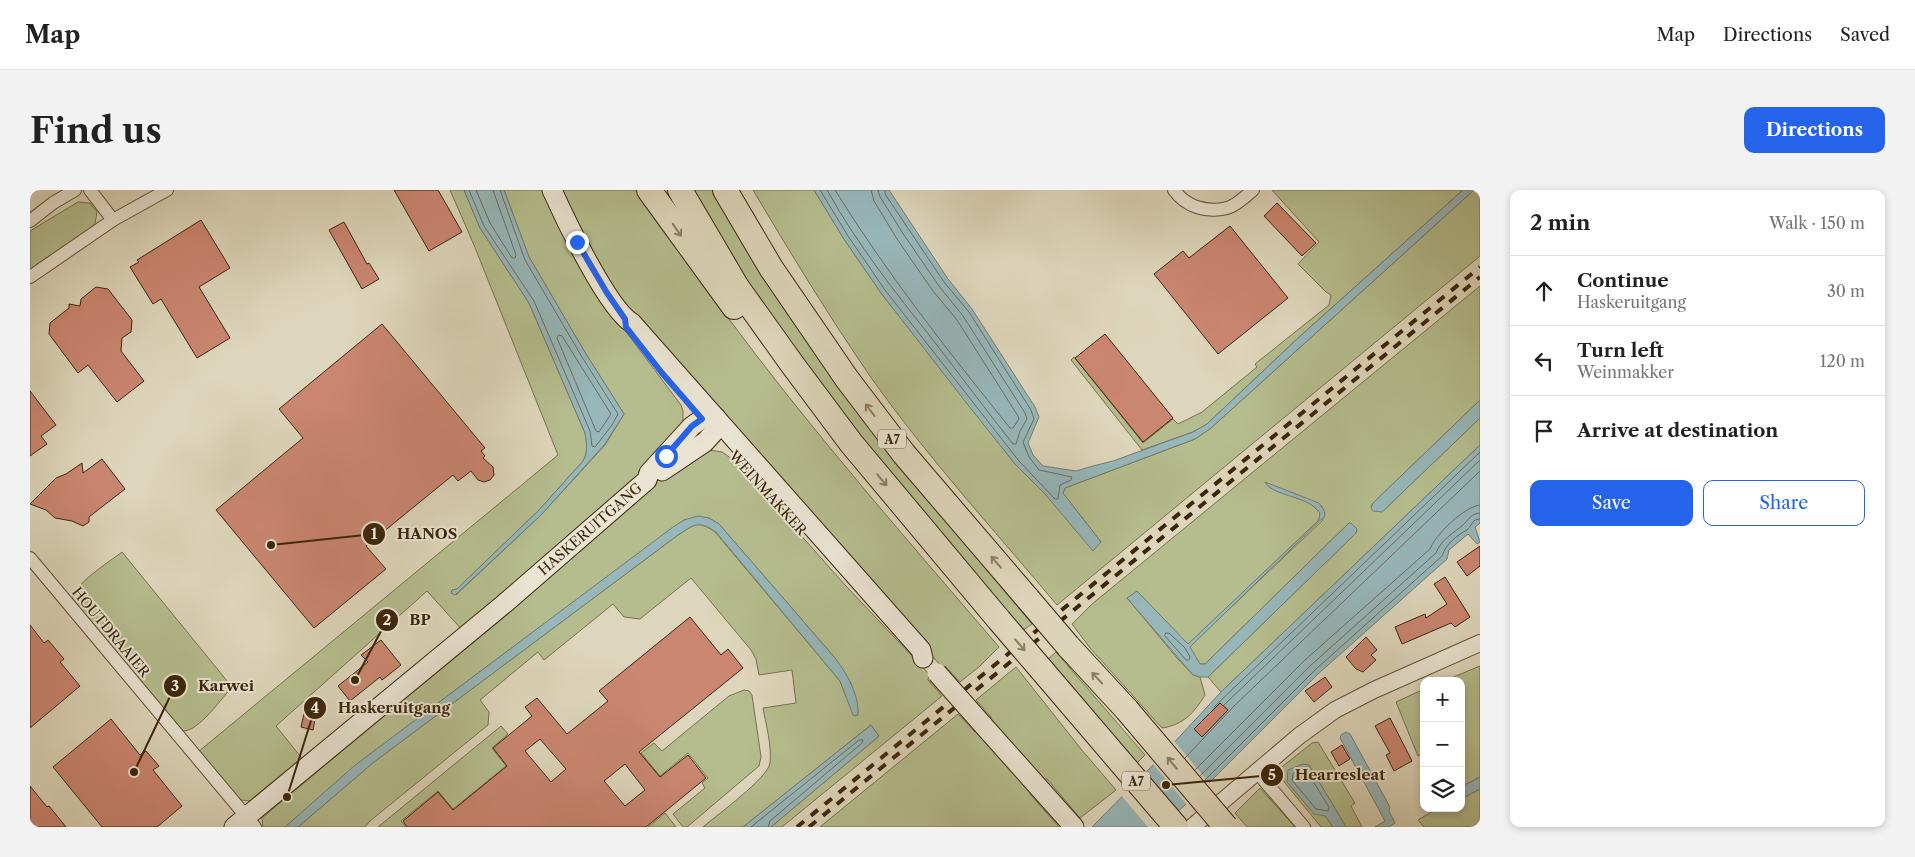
<!DOCTYPE html>
<html lang="en">
<head>
<meta charset="utf-8">
<style>
  body { margin:0; font-family:"Libre Caslon Text",serif; background:#f2f2f2; color:#222 }
  .controls { position:absolute; right:15px; bottom:15px; display:grid; overflow:hidden; border-radius:10px; box-shadow:0 2px 8px #0003 }
  .controls button { width:45px; height:45px; display:grid; place-items:center; padding:0; border:0; border-bottom:1px solid #e0e0e0; background:#fff; color:#222; font:25px sans-serif }
  .stop { position:absolute; width:15px; height:15px; margin:-11px; border:4px solid #2563eb; border-radius:50%; background:#fff }
  .stop.end { background:#2563eb; border-color:#fff; box-shadow:0 1px 5px #0008 }
  .list { margin:0; padding:0; list-style:none }
  h2 { display:flex; justify-content:space-between; align-items:center; height:65px; margin:0; padding:0 20px; font-size:21px }
  h2 small { font-size:16px; font-weight:400; color:#767676 }
  .list li { display:grid; grid-template-columns:32px 1fr auto; gap:15px; align-items:center; box-sizing:border-box; height:70px; padding:0 20px; border-top:1px solid #e0e0e0 }
  .list b { display:block; font-size:19px; white-space:nowrap }
  .list p { margin:0; font-size:16px; white-space:nowrap; color:#767676 }
  .list em { font-size:16px; font-style:normal; color:#767676 }
  .actions { display:flex; gap:10px; padding:15px 20px }
  .actions a { flex:1; padding:11px 0; border:1px solid #2563eb; border-radius:10px; text-align:center; font-size:18px; color:#2563eb }
  .actions .main { background:#2563eb; color:#fff }
  .icon { flex:none; width:28px; height:28px; fill:none; stroke:currentColor; stroke-width:2; stroke-linecap:round; stroke-linejoin:round }
  .map { position:relative; flex:none; width:1450px; height:637px; overflow:hidden; border-radius:10px }
  header { display:flex; align-items:center; gap:30px; box-sizing:border-box; height:70px; padding:0 25px; background:#fff; border-bottom:1px solid #e0e0e0 }
  header strong { font-size:24px }
  nav { display:flex; gap:28px; margin-inline-start:auto; font-size:18px }
  .intro { display:flex; align-items:center; justify-content:space-between; box-sizing:border-box; height:120px; padding:0 30px }
  h1 { margin:0; font-size:35px }
  .button { padding:12px 22px; border-radius:10px; background:#2563eb; color:#fff; font-size:18px; font-weight:700 }
  main { display:flex; gap:30px; padding:0 30px }
  aside { flex:1; background:#fff; border-radius:10px; box-shadow:0 2px 8px #0003 }
  .map>svg:first-child { display:block }
  .green { fill:#b5bd8e; stroke:#78724b }
  .water { fill:#97b7ba; stroke:#727d73 }
  .pier { fill:#ded6bc }
  .lines { fill:none; stroke-linecap:round; stroke-linejoin:round }
  .shore { stroke:#696e61; stroke-width:1 }
  .building { fill:#ca8671; stroke:#3b2608; fill-rule:evenodd }
  .minor-casing { stroke:#645235; stroke-width:14 }
  .tertiary-casing { stroke:#645235; stroke-width:18 }
  .secondary-casing { stroke:#3b2608; stroke-width:21 }
  .motorway-casing { stroke:#3b2608; stroke-width:26 }
  .minor { stroke:#eae4d3; stroke-width:12 }
  .tertiary { stroke:#eae4d3; stroke-width:16 }
  .secondary { stroke:#eae4d3; stroke-width:19 }
  .motorway { stroke:#ded6bc; stroke-width:24 }
  .rail { stroke:#3b2608; stroke-width:4; stroke-dasharray:9 9; stroke-linecap:butt }
  .secondary-bridge-casing { stroke:#3b2608; stroke-width:21; stroke-linecap:butt }
  .motorway-bridge-casing { stroke:#3b2608; stroke-width:26; stroke-linecap:butt }
  .secondary-bridge { stroke:#eae4d3; stroke-width:19 }
  .motorway-bridge { stroke:#ded6bc; stroke-width:24 }
  .oneway { stroke:#8c7e62 }
  .route { stroke:#2563eb; stroke-width:6 }
  .labels { text-anchor:middle; dominant-baseline:central; stroke-width:4; stroke-linejoin:round; paint-order:stroke }
  .shield { fill:#eae4d3; stroke:#705f45; stroke-width:1 }
  .shield-label { font-size:12px; font-weight:bold; fill:#3b2608 }
  .street-label { font-size:14px; fill:#3b2608; stroke:#eae4d3 }
  .leader { fill:none; stroke:#3b2608; stroke-width:2 }
  .callout-dot { fill:#3b2608; stroke:#eae4d3; stroke-width:2 }
  .mark-label { font-size:15px; text-anchor:middle; font-weight:bold; fill:#fff }
  .callout-label { font-size:15px; text-anchor:middle; font-weight:bold; fill:#3b2608; stroke:#eae4d3; stroke-width:4; stroke-linejoin:round; paint-order:stroke }
</style>
</head>
<body>
<header>
<strong>Map</strong>
<nav><a>Map</a><a>Directions</a><a>Saved</a></nav>
</header>
<div class="intro"><h1>Find us</h1><a class="button">Directions</a></div>
<main>
<div class="map">
<svg width="1450" height="637" viewBox="0 0 1450 637">
  <rect width="100%" height="100%" fill="#ded6bc"/>
  <filter id="stains"><feTurbulence type="fractalNoise" baseFrequency=".004" numOctaves="4"/><feColorMatrix values="0 0 0 0 .2 0 0 0 0 .09 0 0 0 0 .02 0 0 0 .5 -.17"/></filter>
  <radialGradient id="worn" r=".72"><stop offset=".6" stop-color="#630" stop-opacity="0"/><stop offset="1" stop-color="#630" stop-opacity=".3"/></radialGradient>
  <!-- green -->
  <g class="green">
    <path d="M420,0H434L450,38L499,113L555,243C557,253 558,263 553,271L509,320L427,399L422,400L426,405L511,325L575,255L594,224L556,164L499,67L474,0H514L579,119L651,215L653,221V235L618,280L433,441L397,401L246,536L274,571L222,611L210,610L168,562L528,265L444,55Z"/>
    <path d="M530,0H609C637,40 664,82 693,121C779,238 875,347 969,457L950,476L930,492L915,476L912,477L631,162L578,91Z"/>
    <path d="M661,0H682C770,157 886,296 1002,434L992,441L816,230L742,135Z"/>
    <path d="M723,0H784L814,49L851,103L985,274L1015,304L1071,352L1033,303L1035,298L1165,249L1181,238L1444,0H1450V66L1027,415C965,341 898,268 842,189C800,128 761,64 723,0Z"/>
    <polygon points="1242,0 1433,0 1267,149 1177,234 1163,242 1112,260 1041,170 1044,167 1113,253 1143,229 1148,234 1172,222 1227,177 1225,174 1299,115 1301,105 1296,102 1268,74 1289,52"/>
    <polygon points="48,12 60,13 67,22 65,34 54,48 0,82 0,41"/>
    <path d="M1450,96V210L1343,313L1341,317L1352,322L1450,228V255L1191,502L1178,487L1326,343L1322,334L1319,333L1175,474H1170L1159,457L1293,330L1292,316L1239,297L1280,313L1290,323L1289,330L1158,455L1097,408L1147,468L1163,485L1170,487L1175,505C1164,523 1153,535 1132,538L1060,458L1042,434L1062,414Z"/>
    <path d="M679,260L692,262L705,271L816,396L899,484L898,490L912,506L752,637H741L849,546L841,535L713,637H673C687,625 738,588 740,573C742,557 736,534 733,518L766,513L762,480L729,485L726,469L721,460L661,388L610,429L594,427L583,414L514,470L508,462L450,510L459,522L458,535L340,631L335,637H268L344,572L648,345C665,334 668,330 685,342L810,491L816,507L828,521L821,493L805,468L689,334L679,328L654,330L420,504L255,637H233L232,628L453,443L619,297L643,277Z"/>
    <path d="M92,362L202,497C192,508 168,542 153,541L42,409C44,394 79,372 92,362Z"/>
    <polygon points="1026,462 1115,565 1107,573 1017,470"/>
    <polygon points="1450,476 1450,587 1431,597 1431,491 1414,491"/>
    <polygon points="986,477 1051,559 1086,600 1050,628 1017,589 1011,589 961,533 961,527 946,510"/>
    <polygon points="1394,499 1394,565 1391,564 1388,566 1366,512"/>
    <polygon points="714,500 719,501 722,505 731,567 729,576 657,637 653,637 643,624 675,598 672,593 678,588 658,563 630,586 611,563 624,553 632,561 699,506"/>
    <polygon points="928,524 945,542 951,543 1001,598 1000,604 1029,637 790,637"/>
    <polygon points="471,536 478,544 462,558 476,576 423,619 408,601 371,631 376,637 348,637"/>
    <polygon points="1288,552 1325,613 1321,616 1332,637 1316,637 1279,575 1295,626 1303,637 1291,637 1255,593 1248,580 1282,553"/>
    <polygon points="1230,598 1265,637 1217,637 1205,623"/>
    <polygon points="1450,599 1450,637 1394,637 1388,630 1408,618 1431,618 1431,609"/>
    <polygon points="635,623 646,637 618,637"/>
  </g>
  <!-- water -->
  <g class="water">
    <path d="M434,0H474L499,67L556,164L594,224L575,254L511,325L425,405L421,403L422,400L427,399L509,320L553,271C558,263 557,253 555,243L499,113L450,38Z"/>
    <polygon points="784,0 859,0 918,89 942,119 1005,217 1009,227 998,253 1003,265 1013,276 1046,281 1063,276 1083,271 1163,242 1177,234 1267,149 1433,0 1444,0 1181,238 1165,249 1035,298 1033,303 1071,352 1063,361 1015,304 985,274 938,215 851,103 814,49"/>
    <polygon points="1450,210 1450,228 1352,322 1343,321 1341,318 1343,313"/>
    <polygon points="1450,255 1450,333 1445,337 1450,352 1447,354 1438,344 1419,360 1417,369 1288,484 1178,594 1131,637 1062,637 1125,573 1191,502"/>
    <path d="M1235,292L1289,313L1294,320L1295,326L1160,457L1170,474H1175L1319,333L1322,334L1327,339L1326,343L1178,487H1170L1163,485L1097,408L1107,401L1158,454L1289,330L1290,323C1278,305 1243,307 1235,292Z"/>
    <path d="M668,326L679,328L689,334L805,468C817,484 829,504 828,525L825,526L823,525L810,491L686,342C668,330 665,334 648,345L344,572L268,637H255L324,576L643,337L654,330Z"/>
    <polygon points="841,535 849,546 741,637 713,637"/>
    <polygon points="1316,542 1320,544 1360,617 1359,621 1365,633 1359,637 1345,637 1355,631 1310,548 1311,545"/>
    <polygon points="1273,574 1279,575 1316,637 1303,637 1295,626 1284,624 1257,592 1258,580"/>
    <polygon points="1450,587 1450,599 1431,609 1431,597"/>
  </g>
  <!-- pier -->
  <g class="pier">
    <polygon points="1143,550 1181,595 1158,616 1122,573"/>
    <polygon points="1114,581 1150,623 1135,637 1118,637 1090,604"/>
  </g>
  <g class="lines">
    <!-- shore -->
    <g class="shore">
      <polyline points="439,0 454,36 504,111 560,241 562,256 565,257 582,235 588,224 552,167 495,70 470,0"/>
      <polyline points="446,0 460,33 482,68 485,68 486,65 463,0"/>
      <polyline points="790,0 818,46 855,100 989,271 1025,309 1028,309 1030,295 1041,290 1042,287 1009,280 999,267 993,252 1004,229 1001,220 939,122 914,92 855,4 855,0"/>
      <path d="M797,0C827,54 865,102 903,150C930,185 956,220 983,254H986L990,241L997,229L995,223L933,126L909,96L874,45L850,7L848,0"/>
      <path d="M805,0C857,84 918,161 980,238H983L989,229L988,226L927,130L903,101L867,49L844,11L841,0"/>
      <polygon points="529,145 532,146 581,224 569,242 566,241 527,148"/>
      <polygon points="1136,443 1139,443 1155,458 1160,467 1159,470 1156,470 1135,446"/>
      <polyline points="1194,515 1450,270"/>
      <polyline points="1184,517 1450,262"/>
      <polyline points="1155,568 1204,516 1450,281"/>
      <polygon points="1273,579 1276,580 1299,617 1298,621 1286,619 1262,590 1263,584"/>
      <path d="M1165,580L1275,470L1400,359C1405,345 1435,316 1450,315"/>
      <path d="M1170,586L1280,476L1406,363C1411,349 1423,344 1434,334C1440,328 1441,324 1450,323"/>
      <path d="M1174,591L1285,480L1412,366C1416,354 1426,346 1437,340C1441,337 1441,333 1445,330L1450,329"/>
      <polyline points="721,637 829,550 833,550 832,553 740,631 738,637"/>
    </g>
  </g>
  <!-- building -->
  <g class="building">
    <polygon points="364,0 408,0 432,42 399,61"/>
    <polygon points="1247,13 1286,53 1272,66 1234,26"/>
    <polygon points="171,30 200,78 169,97 200,148 167,168 131,109 123,114 100,77 109,72 107,70"/>
    <polygon points="314,32 337,74 339,73 349,89 332,99 299,40"/>
    <polygon points="1200,36 1258,108 1188,164 1124,84 1153,61 1159,68"/>
    <polygon points="66,97 78,99 102,130 101,142 92,148 91,161 114,191 87,212 58,175 48,183 19,144 20,133 39,118 39,114 50,116 51,109"/>
    <polygon points="352,134 455,258 451,261 455,266 453,268 463,277 464,285 460,290 454,292 448,290 441,281 428,291 423,285 336,356 356,379 284,438 186,320 273,248 249,219"/>
    <polygon points="1075,144 1143,228 1113,252 1045,168"/>
    <polygon points="0,201 26,235 11,246 17,254 0,266"/>
    <polygon points="72,269 95,299 59,327 59,332 53,336 42,331 25,328 16,320 0,314 26,288 36,284 52,273 53,283"/>
    <polygon points="1450,356 1450,376 1437,386 1427,372"/>
    <polygon points="1415,387 1440,427 1425,437 1421,433 1372,454 1365,437 1395,424 1396,428 1417,414 1404,394"/>
    <path d="M660,427L691,465L698,459L713,478L609,562L630,587L658,565L676,588L616,637H377L373,631L408,602L423,620L477,576L463,558L502,526L495,517L507,508L537,544L578,511L569,501ZM510,549L536,579L521,592L495,561ZM595,574L615,600L595,616L574,591Z"/>
    <polygon points="0,435 14,453 18,450 34,469 30,472 50,496 0,538"/>
    <polygon points="1336,447 1347,460 1341,465 1346,470 1333,482 1326,479 1316,467"/>
    <polygon points="351,450 371,475 352,490 350,487 320,511 308,496 338,472 331,465"/>
    <polygon points="1295,487 1302,497 1284,512 1275,501"/>
    <polygon points="1190,513 1198,520 1172,547 1164,539"/>
    <polygon points="276,515 287,518 283,540 271,537"/>
    <polygon points="1360,528 1382,571 1364,581 1356,565 1360,563 1345,536"/>
    <polygon points="81,529 110,565 116,561 129,576 123,580 152,616 127,637 72,637 23,577"/>
    <polygon points="1312,555 1320,569 1309,576 1301,562"/>
    <polygon points="0,596 17,617 19,616 36,637 0,637"/>
  </g>
  <g class="lines">
    <defs>
      <g id="minor">
        <polyline points="60,0 83,30"/>
        <path d="M1144,0C1156,17 1177,23 1197,18C1206,16 1216,6 1223,0"/>
        <polyline points="0,31 23,13 45,0"/>
        <polyline points="0,87 83,30 137,0"/>
        <polyline points="0,368 225,637"/>
        <polyline points="1226,581 1274,637"/>
      </g>
      <polyline id="tertiary" points="1162,637 1269,546 1305,520 1344,500 1450,453"/>
      <g id="secondary">
        <path d="M522,0C535,29 578,119 602,133L891,460L893,468"/>
        <polyline points="632,281 675,252 684,242 686,228"/>
        <polyline points="953,535 1044,637"/>
        <polyline points="204,637 474,414 617,290 619,283 662,236 672,229 686,228"/>
      </g>
      <g id="motorway">
        <polyline points="619,0 704,117"/>
        <polyline points="650,0 707,97 762,174 821,253 969,430"/>
        <polyline points="695,0 741,78 817,189 874,264 998,409"/>
        <polyline points="1038,456 1097,520"/>
        <polyline points="1011,479 1146,637"/>
      </g>
    </defs>
    <!-- minor casing -->
    <use href="#minor" class="minor-casing"/>
    <!-- tertiary casing -->
    <use href="#tertiary" class="tertiary-casing"/>
    <!-- secondary casing -->
    <use href="#secondary" class="secondary-casing"/>
    <!-- motorway casing -->
    <use href="#motorway" class="motorway-casing"/>
    <!-- minor -->
    <use href="#minor" class="minor"/>
    <!-- tertiary -->
    <use href="#tertiary" class="tertiary"/>
    <!-- secondary -->
    <use href="#secondary" class="secondary"/>
    <!-- motorway -->
    <use href="#motorway" class="motorway"/>
    <!-- rail -->
    <g class="rail">
      <polyline points="767,637 1450,77"/>
      <polyline points="779,637 1450,87"/>
    </g>
    <defs>
      <polyline id="secondary-bridge" points="907,483 953,535"/>
      <g id="motorway-bridge">
        <polyline points="998,409 1038,456"/>
        <polyline points="969,430 1011,479"/>
        <polyline points="1097,520 1196,637"/>
      </g>
    </defs>
    <!-- secondary-bridge casing -->
    <use href="#secondary-bridge" class="secondary-bridge-casing"/>
    <!-- motorway-bridge casing -->
    <use href="#motorway-bridge" class="motorway-bridge-casing"/>
    <!-- secondary-bridge -->
    <use href="#secondary-bridge" class="secondary-bridge"/>
    <!-- motorway-bridge -->
    <use href="#motorway-bridge" class="motorway-bridge"/>
  </g>
  <!-- one-way arrows -->
  <defs><path id="oneway-shaft" d="M-6 0H5M1.5-3L5.5 0L1.5 3" fill="none" stroke-width="1.6" stroke-linecap="round" stroke-linejoin="round" transform="scale(1.25)"/></defs>
  <g class="oneway">
    <use href="#oneway-shaft" transform="translate(647 40) rotate(55)"/>
    <use href="#oneway-shaft" transform="translate(840 220) rotate(-127)"/>
    <use href="#oneway-shaft" transform="translate(852 290) rotate(50)"/>
    <use href="#oneway-shaft" transform="translate(966 372) rotate(-131)"/>
    <use href="#oneway-shaft" transform="translate(990 455) rotate(49)"/>
    <use href="#oneway-shaft" transform="translate(1067 488) rotate(-133)"/>
    <use href="#oneway-shaft" transform="translate(1142 573) rotate(-130)"/>
  </g>
  <g class="lines">
    <!-- route -->
    <polyline class="route" points="547,52 577,103 595,129 596,137 632,183 672,229 662,236 636,266"/>
  </g>
  <g class="labels">
    <!-- shield labels -->
    <g class="shield">
      <rect x="848" y="239.5" width="28" height="19" rx="4"/>
      <rect x="1092" y="581.5" width="28" height="19" rx="4"/>
    </g>
    <g class="shield-label">
      <text x="862" y="249">A7</text>
      <text x="1106" y="591">A7</text>
    </g>
    <!-- street labels -->
    <g class="street-label">
      <text transform="translate(738 303) rotate(48)">WEINMAKKER</text>
      <text transform="translate(560 339) rotate(-41)">HASKERUITGANG</text>
      <text transform="translate(81 442) rotate(50)">HOUTDRAAIER</text>
    </g>
  </g>
  <!-- callouts -->
  <path class="leader" d="M241 355L344 344M325 490L357 430M104 582L145 496M257 607L285 518M1136 595L1242 585"/>
  <g class="callout-dot">
    <circle cx="241" cy="355" r="5"/>
    <circle cx="325" cy="490" r="5"/>
    <circle cx="104" cy="582" r="5"/>
    <circle cx="257" cy="607" r="5"/>
    <circle cx="1136" cy="595" r="5"/>
    <circle cx="344" cy="344" r="12"/>
    <circle cx="357" cy="430" r="12"/>
    <circle cx="145" cy="496" r="12"/>
    <circle cx="285" cy="518" r="12"/>
    <circle cx="1242" cy="585" r="12"/>
  </g>
  <g class="mark-label">
    <text x="344" y="349">1</text>
    <text x="357" y="435">2</text>
    <text x="145" y="501">3</text>
    <text x="285" y="523">4</text>
    <text x="1242" y="590">5</text>
  </g>
  <g class="callout-label">
    <text x="397" y="349">HANOS</text>
    <text x="390" y="435">BP</text>
    <text x="196" y="501">Karwei</text>
    <text x="364" y="523">Haskeruitgang</text>
    <text x="1310" y="590">Hearresleat</text>
  </g>
  <rect width="100%" height="100%" filter="url(#stains)"/>
  <rect width="100%" height="100%" fill="url(#worn)"/>
</svg>
<div class="controls">
<button>+</button>
<button>−</button>
<button><svg class="icon" aria-label="layers" viewBox="0 0 24 24"><path d="M12 4l9 5-9 5-9-5zM3 14l9 5 9-5"/></svg></button>
</div>
<div class="stop" style="left:636px;top:266px"></div>
<div class="stop end" style="left:547px;top:52px"></div>
</div>
<aside>
<h2>2 min<small>Walk · 150 m</small></h2>
<ul class="list">
<li><svg class="icon" aria-label="ahead" viewBox="0 0 24 24"><path d="M12 20V5M6 11l6-6 6 6"/></svg><div><b>Continue</b><p>Haskeruitgang</p></div><em>30 m</em></li>
<li><svg class="icon" aria-label="left" viewBox="0 0 24 24"><path d="M17 20v-9H6M10 6l-5 5 5 5"/></svg><div><b>Turn left</b><p>Weinmakker</p></div><em>120 m</em></li>
<li><svg class="icon" aria-label="arrive" viewBox="0 0 24 24"><path d="M6 21V4h12l-3 4 3 4H6"/></svg><div><b>Arrive at destination</b></div></li>
</ul>
<div class="actions"><a class="main">Save</a><a>Share</a></div>
</aside>
</main>
</body>
</html>
